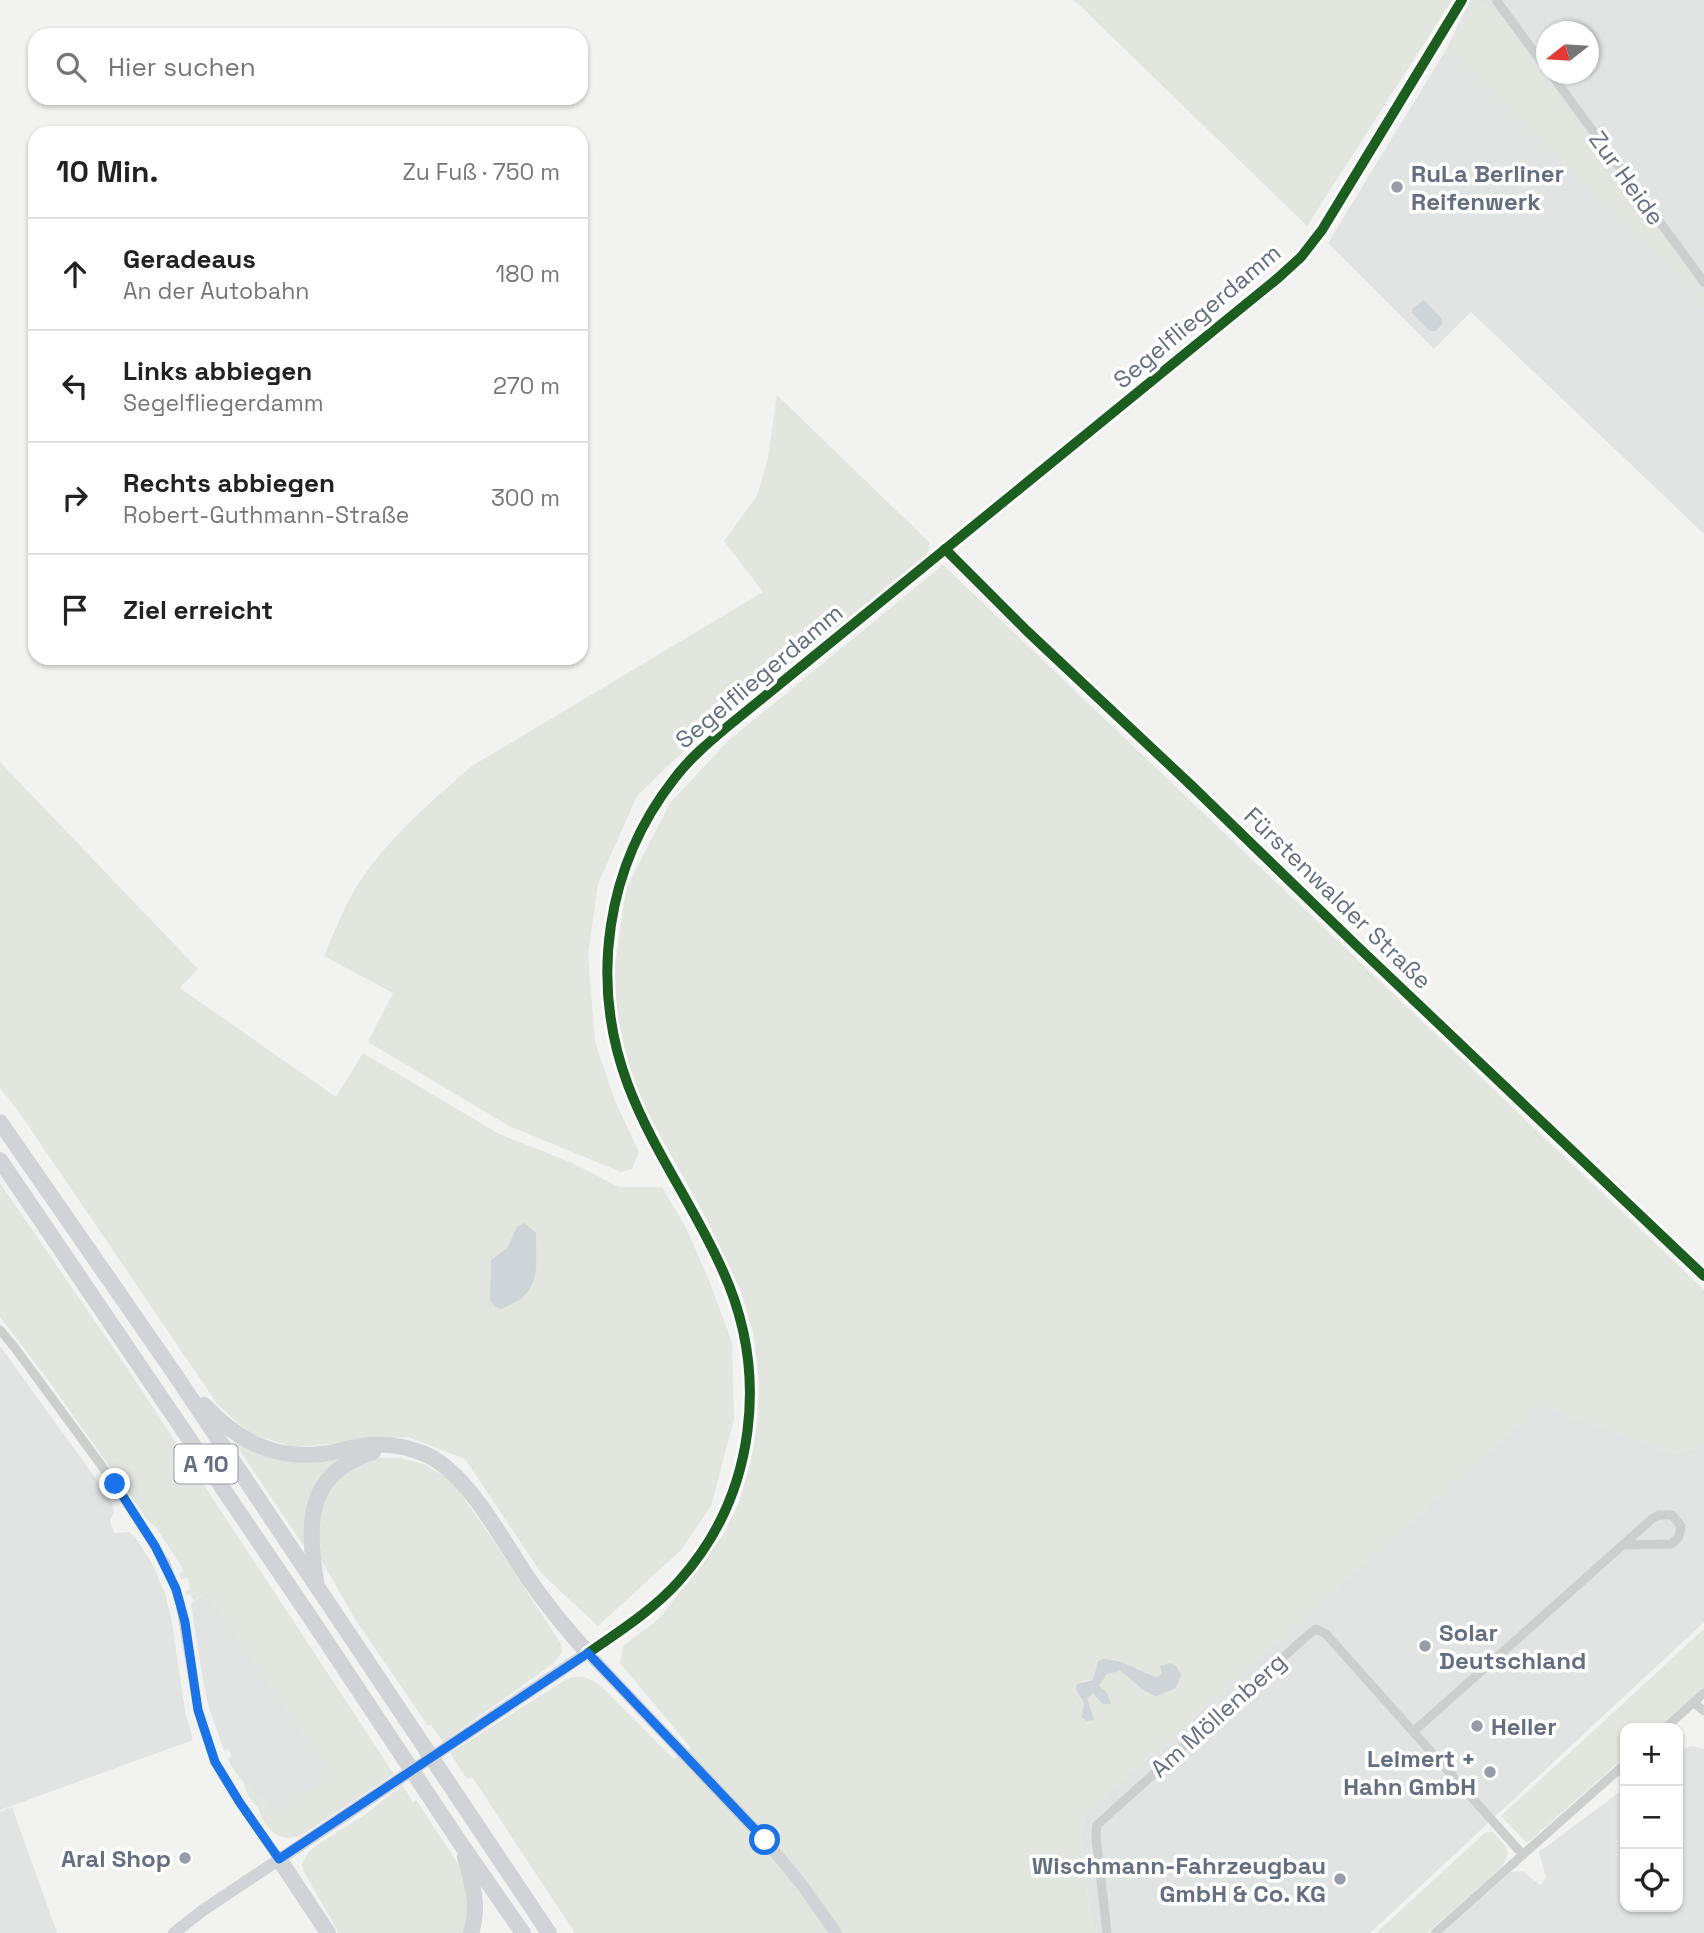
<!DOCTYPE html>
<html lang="de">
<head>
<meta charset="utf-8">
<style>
  body { margin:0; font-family:"Space Grotesk",sans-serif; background:#f2f2f2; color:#222 }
  .controls { position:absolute; right:21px; bottom:21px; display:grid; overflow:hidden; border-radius:14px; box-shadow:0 2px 5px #0004 }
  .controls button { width:63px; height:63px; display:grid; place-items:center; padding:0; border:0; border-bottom:2px solid #e0e0e0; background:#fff; color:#222; font:35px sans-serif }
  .compass { position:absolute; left:1536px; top:21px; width:63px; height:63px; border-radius:50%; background:#fff; box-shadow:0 2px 5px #0004; rotate:253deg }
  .stop { position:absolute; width:21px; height:21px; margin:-16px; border:5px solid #1a73e8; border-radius:50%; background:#fff }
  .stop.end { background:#1a73e8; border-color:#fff; box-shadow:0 2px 7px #0008 }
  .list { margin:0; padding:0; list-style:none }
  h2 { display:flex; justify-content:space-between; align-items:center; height:91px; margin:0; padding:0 28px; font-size:30px }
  h2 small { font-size:23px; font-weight:400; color:#767676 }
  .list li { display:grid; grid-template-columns:46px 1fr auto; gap:21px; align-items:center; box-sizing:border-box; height:112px; padding:0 28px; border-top:2px solid #e0e0e0 }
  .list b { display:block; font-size:26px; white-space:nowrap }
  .list p { margin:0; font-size:23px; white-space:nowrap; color:#767676 }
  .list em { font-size:23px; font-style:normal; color:#767676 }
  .icon { flex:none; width:38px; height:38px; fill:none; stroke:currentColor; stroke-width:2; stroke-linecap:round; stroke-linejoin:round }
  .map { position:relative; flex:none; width:1704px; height:1933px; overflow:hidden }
  .search { position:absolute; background:#fff; box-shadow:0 2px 5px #0004; left:28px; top:28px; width:560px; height:77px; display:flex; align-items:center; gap:18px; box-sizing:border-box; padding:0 24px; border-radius:21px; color:#767676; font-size:26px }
  .panel { position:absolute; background:#fff; box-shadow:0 2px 5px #0004; left:28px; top:126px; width:560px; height:539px; border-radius:21px }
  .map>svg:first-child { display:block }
  .built { fill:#e2e4e4; fill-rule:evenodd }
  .green { fill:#e2e6df; fill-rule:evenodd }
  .water { fill:#ced4d8 }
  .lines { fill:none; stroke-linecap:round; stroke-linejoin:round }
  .street { stroke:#cdcece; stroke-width:9 }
  .secondary { stroke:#d2d3d6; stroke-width:12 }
  .highway { stroke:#d2d3d6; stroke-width:16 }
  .cycleway-casing { stroke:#fff; stroke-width:15 }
  .cycleway { stroke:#1b5e20; stroke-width:10 }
  .route { stroke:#1a73e8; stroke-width:9 }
  .poi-dot { fill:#969da8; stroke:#fff; stroke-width:2.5 }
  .labels { text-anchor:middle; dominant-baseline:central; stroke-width:7; stroke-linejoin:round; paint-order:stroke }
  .shield { fill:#fff; stroke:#929aa7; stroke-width:2 }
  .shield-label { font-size:23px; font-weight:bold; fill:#646f81 }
  .poi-label { font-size:24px; font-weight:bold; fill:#646f81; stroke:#fff; text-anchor:start }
  .street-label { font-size:24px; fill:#646f81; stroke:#fff }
</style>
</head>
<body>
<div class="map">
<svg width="1704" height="1933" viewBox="0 0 1704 1933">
  <rect width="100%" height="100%" fill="#f2f3f1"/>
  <!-- built -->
  <g class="built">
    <path d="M1470,0H1704V534L1471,312L1434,349L1328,243L1447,48ZM1546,32H1588V74H1546Z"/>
    <polygon points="0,1346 112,1501 114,1513 110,1520 114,1533 129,1532 135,1537 152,1563 165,1593 172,1622 185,1711 193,1740 0,1810"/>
    <polygon points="1541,1405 1673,1453 1704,1446 1704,1622 1370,1933 1093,1933 1080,1835 1086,1813"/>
    <polygon points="207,1592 333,1777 275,1813 244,1783 233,1769 228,1759 232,1756 228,1749 224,1750 209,1708 204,1686 191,1604"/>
    <polygon points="1692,1746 1704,1749 1704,1933 1442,1933 1511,1872 1522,1871 1540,1885 1546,1878 1539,1852 1625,1788 1625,1907 1678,1907 1678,1751"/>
    <polygon points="12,1807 57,1933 0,1933 0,1812"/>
  </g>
  <!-- green -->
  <g class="green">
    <polygon points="1074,0 1452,0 1307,226"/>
    <polygon points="1478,2 1483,3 1497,12 1608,164 1607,175 1610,180 1632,194 1704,292 1704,312 1693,290 1447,48 1472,8"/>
    <path d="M777,395L930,543L927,555L694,741L637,796L598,884L588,955L595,1042L615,1101L639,1152L632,1169L621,1172L509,1126L368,1042L393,993L324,956C332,938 339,919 348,902C375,849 428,804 472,766L763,592L724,541L757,496L768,458Z"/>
    <path d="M943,565L1704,1290V1446L1673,1453L1541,1405L1086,1813L1080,1835L1093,1933H575L472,1777L467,1779L450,1753L567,1679C582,1673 589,1678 602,1687L674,1759L691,1748L620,1663L623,1646L660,1618L725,1532L739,1502L751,1461L757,1425L759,1382L754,1336L741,1291L703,1212L647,1112L627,1063L617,1012L614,972L626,889L670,803L728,741ZM1113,1659C1128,1664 1141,1672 1156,1677L1162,1674L1143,1690L1121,1671L1107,1674L1099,1686L1087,1698L1083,1717L1084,1704L1079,1697L1083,1681L1093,1680L1098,1661Z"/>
    <polygon points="0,762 198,969 180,988 336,1097 363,1053 499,1134 570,1162 619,1187 662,1187 686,1228 709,1280 732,1342 734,1419 711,1506 681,1550 598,1626 541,1573 465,1459 408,1437 294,1447 250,1434 218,1405 19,1112 0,1088"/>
    <path d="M0,1183L123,1362L394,1774L302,1835C286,1841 274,1837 264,1822C261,1817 261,1812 257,1807C252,1799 244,1793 244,1783L275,1813L332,1776L207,1592L194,1601L190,1594L187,1595L186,1592L190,1589L188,1578L181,1579L179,1574L183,1571L182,1567L155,1526L149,1522L46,1377L0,1317Z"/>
    <polygon points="232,1439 240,1443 357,1451 337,1466 307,1551"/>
    <polygon points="380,1458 400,1458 424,1464 445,1477 457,1489 494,1541 561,1644 562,1652 554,1663 443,1742 431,1725 428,1726 355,1619 320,1558 318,1514 330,1489 344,1474 365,1462"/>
    <polygon points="1704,1629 1704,1688 1658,1728 1625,1728 1625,1757 1527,1843 1501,1816"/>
    <polygon points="402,1785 413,1802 416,1800 462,1870 471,1894 466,1933 339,1933 304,1872 302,1865 307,1854 317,1845 366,1814"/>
    <polygon points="1486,1832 1493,1832 1505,1846 1508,1854 1502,1867 1427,1933 1376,1933"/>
  </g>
  <!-- water -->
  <g class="water">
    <polygon points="1424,300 1442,319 1442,324 1436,331 1430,331 1412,313 1412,309"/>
    <path d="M524,1223L536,1233C536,1255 541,1281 522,1298C517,1302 508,1305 502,1309L495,1307L490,1300L491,1260L507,1248L517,1227Z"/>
    <path d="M1103,1659C1123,1659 1138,1671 1156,1677L1162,1674L1160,1666L1171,1663L1176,1666L1181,1675L1176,1688L1156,1696L1143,1690L1121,1671L1107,1674L1099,1686L1107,1693L1111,1704H1103L1093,1693L1087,1698L1094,1720L1087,1721L1082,1717L1084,1704L1076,1689L1077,1684L1093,1680L1098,1661Z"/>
  </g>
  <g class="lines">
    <!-- street -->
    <g class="street">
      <polyline points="1496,0 1546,68"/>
      <polyline points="1551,74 1704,282"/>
      <polyline points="945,549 1027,631 1193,787 1358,947 1704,1276"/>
      <polyline points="0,1330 15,1348 115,1484 166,1564 180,1602 198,1710 215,1762 240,1803 279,1859"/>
      <polyline points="1694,1703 1704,1711"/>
      <polyline points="1665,1728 1704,1693"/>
      <path d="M1414,1731L1653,1518L1659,1515H1672L1681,1526C1680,1535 1679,1539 1671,1544L1623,1545"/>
      <polyline points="1107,1933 1096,1837 1097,1825 1308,1635 1316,1629 1326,1634 1523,1855"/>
      <polyline points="1435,1933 1625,1764"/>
    </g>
    <!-- secondary -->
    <g class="secondary">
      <polyline points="588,1653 765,1840 802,1885 836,1933"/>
      <path d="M174,1933L202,1911L626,1627C652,1608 676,1587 695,1562C752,1487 764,1388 735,1301C712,1230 664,1171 635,1103C588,993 600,873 674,779C689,759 708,743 727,727L1278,278L1301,257L1322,230L1462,0"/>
    </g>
    <!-- highway -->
    <g class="highway">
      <polyline points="0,1122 172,1370 549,1933"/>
      <polyline points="0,1160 310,1617 461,1844 523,1933"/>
      <path d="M204,1405C237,1440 273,1460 322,1454C338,1452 354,1446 370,1445C388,1444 410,1447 427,1455C468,1474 503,1541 528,1578C546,1604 566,1629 588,1653"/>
      <path d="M316,1581C307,1522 306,1473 373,1452"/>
      <path d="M465,1857C472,1883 480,1906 471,1933"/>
      <polyline points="279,1859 328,1933"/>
    </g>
    <defs>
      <g id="cycleway">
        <polyline points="945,549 1027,631 1193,787 1358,947 1704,1276"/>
        <path d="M588,1653C620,1631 653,1610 679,1581C756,1495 770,1373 722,1269C694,1206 652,1149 628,1085C589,981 606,866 674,779C689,759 708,743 727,727L1278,278L1301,257L1322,230L1462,0"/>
      </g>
    </defs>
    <!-- cycleway casing -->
    <use href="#cycleway" class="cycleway-casing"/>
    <!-- cycleway -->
    <use href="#cycleway" class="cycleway"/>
  </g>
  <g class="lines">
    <!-- route -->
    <polyline class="route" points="115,1484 155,1546 176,1589 185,1622 198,1710 215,1762 240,1803 279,1859 588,1653 765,1840"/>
  </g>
  <!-- markers -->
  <g class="poi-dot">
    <circle cx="1397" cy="187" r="7"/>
    <circle cx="1425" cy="1646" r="7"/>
    <circle cx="1477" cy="1726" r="7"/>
    <circle cx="1490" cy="1772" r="7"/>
    <circle cx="185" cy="1858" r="7"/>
    <circle cx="1340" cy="1879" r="7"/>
  </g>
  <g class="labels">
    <!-- shield labels -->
    <rect class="shield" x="174.5" y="1444.5" width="63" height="39" rx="5"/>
    <g class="shield-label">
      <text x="206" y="1464">A 10</text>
    </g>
    <!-- poi labels -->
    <g class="poi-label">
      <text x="1411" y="173">RuLa Berliner<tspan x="1411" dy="28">Reifenwerk</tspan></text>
      <text x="1439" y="1632">Solar<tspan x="1439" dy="28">Deutschland</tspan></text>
      <text x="1491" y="1726">Heller</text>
      <text x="1476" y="1758" text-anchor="end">Leimert +<tspan x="1476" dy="28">Hahn GmbH</tspan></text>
      <text x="171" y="1858" text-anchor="end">Aral Shop</text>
      <text x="1326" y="1865" text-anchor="end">Wischmann-Fahrzeugbau<tspan x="1326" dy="28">GmbH &amp; Co. KG</tspan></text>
    </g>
    <!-- street labels -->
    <g class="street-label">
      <text transform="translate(1627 178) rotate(54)">Zur Heide</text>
      <text transform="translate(1197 316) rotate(-40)">Segelfliegerdamm</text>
      <text transform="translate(759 676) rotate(-40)">Segelfliegerdamm</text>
      <text transform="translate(1338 898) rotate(44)">Fürstenwalder Straße</text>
      <text transform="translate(1218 1715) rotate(-42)">Am Möllenberg</text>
    </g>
  </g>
</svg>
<div class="controls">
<button>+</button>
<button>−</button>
<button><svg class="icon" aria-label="locate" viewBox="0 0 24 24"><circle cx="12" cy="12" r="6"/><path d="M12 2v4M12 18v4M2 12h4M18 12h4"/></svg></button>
</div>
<svg class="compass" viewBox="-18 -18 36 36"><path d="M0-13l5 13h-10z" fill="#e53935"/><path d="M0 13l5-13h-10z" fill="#767676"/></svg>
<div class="stop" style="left:765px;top:1840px"></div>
<div class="stop end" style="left:115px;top:1484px"></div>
<div class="search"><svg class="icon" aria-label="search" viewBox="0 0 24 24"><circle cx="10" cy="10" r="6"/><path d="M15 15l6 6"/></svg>Hier suchen</div>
<section class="panel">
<h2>10 Min.<small>Zu Fuß · 750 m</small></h2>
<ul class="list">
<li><svg class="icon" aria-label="ahead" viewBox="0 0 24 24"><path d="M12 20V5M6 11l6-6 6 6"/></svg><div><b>Geradeaus</b><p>An der Autobahn</p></div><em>180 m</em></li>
<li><svg class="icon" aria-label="left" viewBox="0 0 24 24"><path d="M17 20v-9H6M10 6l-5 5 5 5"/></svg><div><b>Links abbiegen</b><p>Segelfliegerdamm</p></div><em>270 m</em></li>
<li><svg class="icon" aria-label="right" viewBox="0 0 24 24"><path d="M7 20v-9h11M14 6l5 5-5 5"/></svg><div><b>Rechts abbiegen</b><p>Robert-Guthmann-Straße</p></div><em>300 m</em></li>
<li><svg class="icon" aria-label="arrive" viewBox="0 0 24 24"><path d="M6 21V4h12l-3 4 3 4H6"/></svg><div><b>Ziel erreicht</b></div></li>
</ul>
</section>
</div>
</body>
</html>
